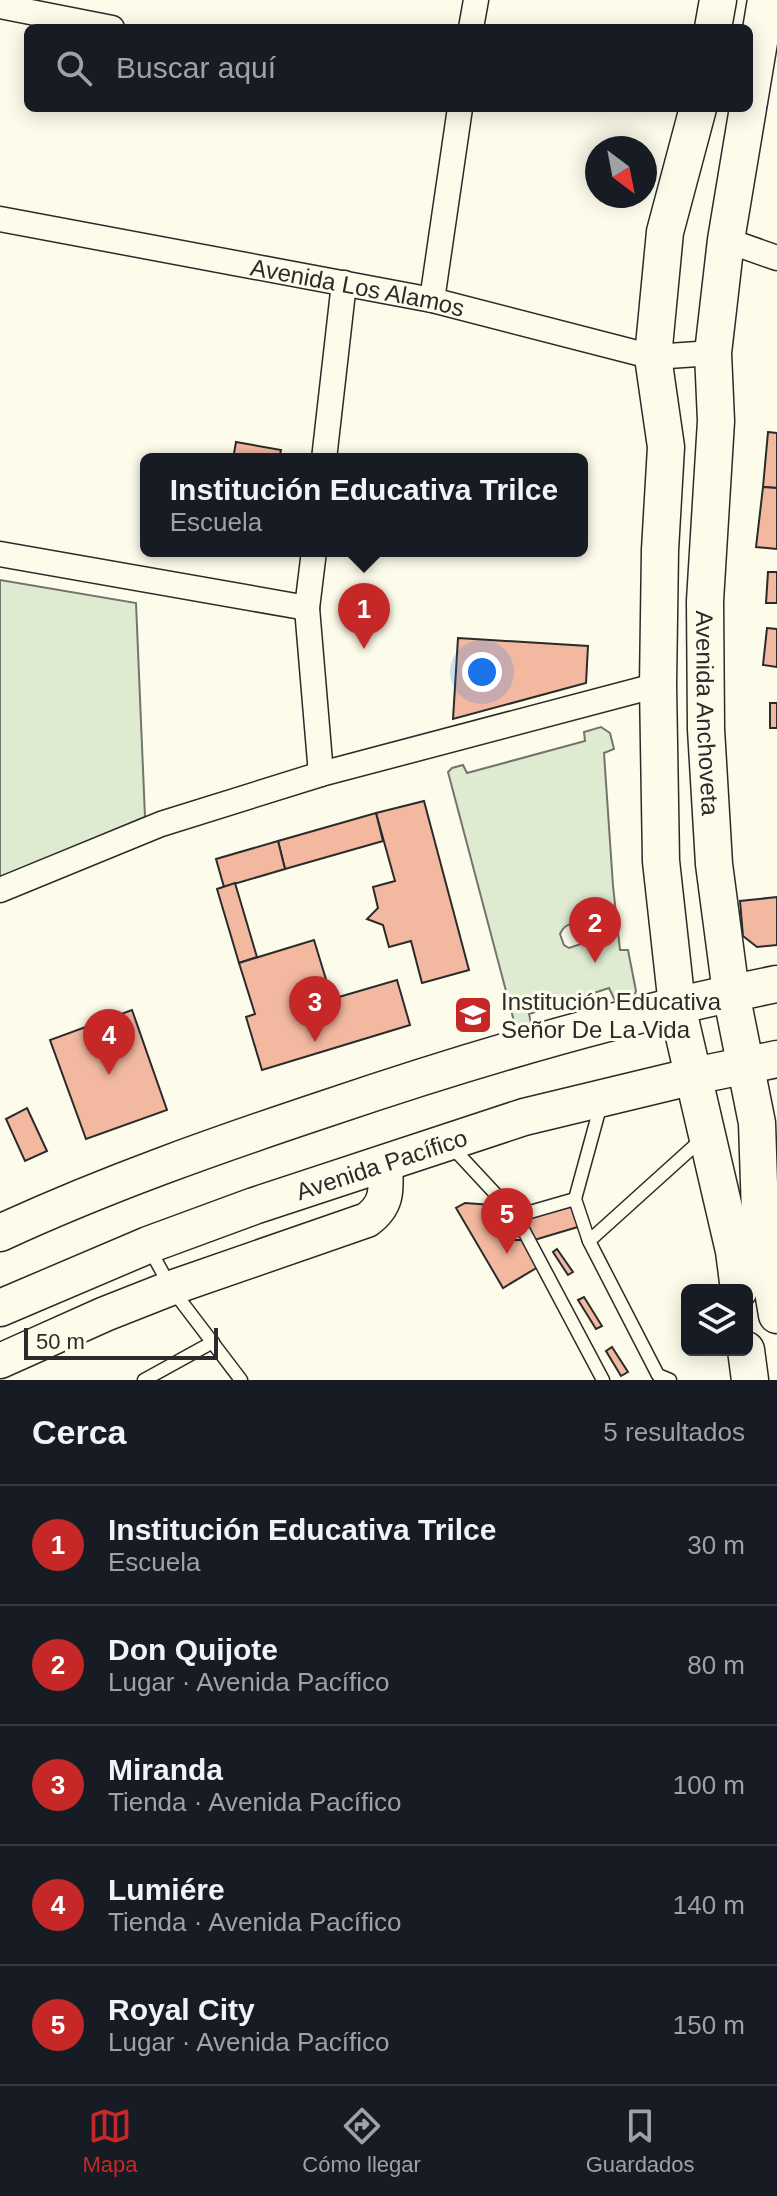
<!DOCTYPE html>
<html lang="es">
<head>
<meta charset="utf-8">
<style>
  body { margin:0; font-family:Helvetica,sans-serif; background:#242831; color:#f1f3f6 }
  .controls { position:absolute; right:24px; bottom:24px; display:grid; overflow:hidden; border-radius:12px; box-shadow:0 4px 20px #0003 }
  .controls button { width:72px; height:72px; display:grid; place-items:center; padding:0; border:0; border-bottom:2px solid #363941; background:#171b24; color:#f1f3f6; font:40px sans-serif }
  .compass { position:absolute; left:585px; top:136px; width:72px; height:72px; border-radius:50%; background:#171b24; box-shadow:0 4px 20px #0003; rotate:148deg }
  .scale { position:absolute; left:24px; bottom:20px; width:194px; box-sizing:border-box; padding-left:8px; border:4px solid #2b2b2b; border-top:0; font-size:22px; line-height:28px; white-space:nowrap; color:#2b2b2b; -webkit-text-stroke:6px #fdfbea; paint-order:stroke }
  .you { position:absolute; left:482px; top:672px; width:28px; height:28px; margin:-20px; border:6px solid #fff; border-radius:50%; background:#1a73e8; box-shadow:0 0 0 12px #1a73e833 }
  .badge { display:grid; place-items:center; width:52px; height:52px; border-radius:50%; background:#c62828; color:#fff; font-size:26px; font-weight:700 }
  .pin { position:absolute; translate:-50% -66px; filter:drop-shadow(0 2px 4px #0008) }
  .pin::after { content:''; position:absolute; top:42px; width:28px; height:24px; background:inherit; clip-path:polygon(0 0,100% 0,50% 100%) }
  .popup { position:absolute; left:140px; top:453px; width:448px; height:104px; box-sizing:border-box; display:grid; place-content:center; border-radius:12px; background:#171b24; filter:drop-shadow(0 2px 6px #0005); font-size:26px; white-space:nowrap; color:#9ea1a6 }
  .popup b { font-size:30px; color:#f1f3f6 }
  .popup::after { content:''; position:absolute; left:50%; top:100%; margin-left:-16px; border:16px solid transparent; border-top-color:#171b24 }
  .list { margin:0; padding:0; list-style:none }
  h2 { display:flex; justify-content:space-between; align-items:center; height:104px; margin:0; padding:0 32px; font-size:34px }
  h2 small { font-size:26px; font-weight:400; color:#9ea1a6 }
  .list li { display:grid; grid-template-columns:52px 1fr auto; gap:24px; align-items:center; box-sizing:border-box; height:120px; padding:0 32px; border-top:2px solid #363941 }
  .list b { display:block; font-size:30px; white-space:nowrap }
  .list p { margin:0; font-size:26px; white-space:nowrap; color:#9ea1a6 }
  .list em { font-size:26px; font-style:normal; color:#9ea1a6 }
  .icon { flex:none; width:44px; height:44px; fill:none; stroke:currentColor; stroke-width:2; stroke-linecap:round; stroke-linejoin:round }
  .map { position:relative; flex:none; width:777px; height:1380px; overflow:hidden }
  .search { position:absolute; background:#171b24; box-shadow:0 4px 20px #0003; left:24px; right:24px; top:24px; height:88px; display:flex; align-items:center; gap:20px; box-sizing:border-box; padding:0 28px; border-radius:12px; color:#9ea1a6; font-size:30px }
  .sheet { height:704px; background:#171b24 }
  nav { display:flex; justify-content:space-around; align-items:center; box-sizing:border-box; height:112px; border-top:2px solid #363941; background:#171b24; font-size:22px; color:#9ea1a6 }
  nav a { display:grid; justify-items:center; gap:4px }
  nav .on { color:#c62828 }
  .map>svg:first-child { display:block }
  .green { fill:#deebd1; stroke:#74746e; stroke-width:2; fill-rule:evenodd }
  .building { fill:#f2b8a0; stroke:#2b2b2b; stroke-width:2 }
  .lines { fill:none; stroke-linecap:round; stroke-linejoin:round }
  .lane-casing { stroke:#2b2b2b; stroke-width:15 }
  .street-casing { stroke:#2b2b2b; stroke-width:27 }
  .secondary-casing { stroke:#2b2b2b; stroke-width:37 }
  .primary-casing { stroke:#2b2b2b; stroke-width:39 }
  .lane { stroke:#fdfbea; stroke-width:12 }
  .street { stroke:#fdfbea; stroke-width:24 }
  .secondary { stroke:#fdfbea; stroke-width:34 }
  .primary { stroke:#fdfbea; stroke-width:36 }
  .labels { text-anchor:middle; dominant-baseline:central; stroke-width:6; stroke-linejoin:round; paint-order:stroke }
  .street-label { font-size:24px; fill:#2b2b2b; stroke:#fdfbea }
  .poi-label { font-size:24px; fill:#2b2b2b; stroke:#fdfbea; text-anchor:start }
</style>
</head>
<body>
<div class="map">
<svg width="777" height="1380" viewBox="0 0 777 1380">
  <rect width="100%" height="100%" fill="#fdfbea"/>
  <!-- green -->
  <g class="green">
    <polygon points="0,580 136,603 145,817 0,878"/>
    <path d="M601,727L610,733L614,749L604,753L613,886L620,950H628L636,991L634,997L617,1005L609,988L529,1014L532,1028L522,1029L515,1025L448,772L452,768L463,765L467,773L585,741L584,732ZM575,923L581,927L584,939L581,944L569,948L564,945L560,934C563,927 567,924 575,923Z"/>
  </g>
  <!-- building -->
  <g class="building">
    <polygon points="768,432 777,433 777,488 763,487"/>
    <polygon points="236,442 281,450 279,459 233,459"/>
    <polygon points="763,487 777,488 777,549 756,547"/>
    <polygon points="768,572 777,572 777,603 766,603"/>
    <polygon points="767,628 777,629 777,667 763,665"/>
    <polygon points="458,638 588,646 586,683 453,719"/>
    <rect x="770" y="703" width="7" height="25"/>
    <polygon points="424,801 469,970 422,983 411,941 389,947 383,925 367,919 378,908 373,887 395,881 376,813"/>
    <polygon points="376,813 383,841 285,869 278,841"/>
    <polygon points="278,841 285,869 224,887 216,859"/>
    <polygon points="235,883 257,957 239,963 217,889"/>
    <polygon points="777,897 777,945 757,947 743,936 740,901"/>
    <polygon points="314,940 332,999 397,980 410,1025 262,1070 246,1017 255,1014 239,963"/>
    <polygon points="132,1010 167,1110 86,1139 50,1040"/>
    <polygon points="27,1108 47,1151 25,1161 6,1119"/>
    <polygon points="575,1202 581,1226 531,1241 525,1217"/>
    <polygon points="465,1203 492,1205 504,1223 506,1233 511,1240 522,1240 538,1267 503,1288 456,1208"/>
    <polygon points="557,1249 573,1272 568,1275 553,1252"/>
    <polygon points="584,1297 602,1326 596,1329 578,1300"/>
    <polygon points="612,1347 628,1372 621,1376 606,1351"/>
  </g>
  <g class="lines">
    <defs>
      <g id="lane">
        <polyline points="450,1145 516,1216 575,1199 601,1104"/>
        <polyline points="575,1199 589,1241"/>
        <polyline points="516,1216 603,1380"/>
        <polyline points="149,1248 171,1288 241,1380"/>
        <polyline points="144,1380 213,1342"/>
        <polyline points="670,1380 658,1375 589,1241 702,1139"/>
      </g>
      <g id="street">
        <polyline points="0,6 112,28"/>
        <polyline points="471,28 476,0"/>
        <path id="s1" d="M0,219L432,300L653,357L713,353"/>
        <polyline points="726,240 777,258"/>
        <polyline points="432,300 460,108"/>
        <polyline points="324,459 344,283"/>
        <polyline points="314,551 307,608 321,774"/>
        <polyline points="0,554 307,608"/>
        <polyline points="0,890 161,824 321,774 658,685"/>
      </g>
      <path id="secondary" d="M0,1361L105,1314L171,1288L367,1220C389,1204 386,1188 385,1163"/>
      <g id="primary">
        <polyline points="713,28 718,0"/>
        <polyline points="749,102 766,0"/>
        <polyline points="698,108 665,232 653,357 666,447 660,550 658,685 661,861 677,1006 734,1251 739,1290"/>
        <path id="s2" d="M748,108L726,240L713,353L716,421L705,601L706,729L714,864L731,993L757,1123L760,1213L777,1315"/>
        <path d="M0,1233C106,1184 217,1145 328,1108C475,1058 624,1014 777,984"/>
        <path id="s3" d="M0,1308L148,1245L254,1206L524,1117L694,1076L777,1059"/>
        <polyline points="746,1350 750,1380"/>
      </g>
    </defs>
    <!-- lane casing -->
    <use href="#lane" class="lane-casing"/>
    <!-- street casing -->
    <use href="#street" class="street-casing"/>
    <!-- secondary casing -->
    <use href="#secondary" class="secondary-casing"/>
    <!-- primary casing -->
    <use href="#primary" class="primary-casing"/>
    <!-- lane -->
    <use href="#lane" class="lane"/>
    <!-- street -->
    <use href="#street" class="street"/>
    <!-- secondary -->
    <use href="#secondary" class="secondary"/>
    <!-- primary -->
    <use href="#primary" class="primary"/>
  </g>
  <!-- icons -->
  <defs>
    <symbol id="school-square" viewBox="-11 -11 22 22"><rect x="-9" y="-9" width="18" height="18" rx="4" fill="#c62828" stroke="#fdfbea"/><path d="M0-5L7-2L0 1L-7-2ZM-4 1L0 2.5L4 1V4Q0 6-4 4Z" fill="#fff"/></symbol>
  </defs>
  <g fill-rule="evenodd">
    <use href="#school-square" x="451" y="993" width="44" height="44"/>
  </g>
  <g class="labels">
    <!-- street labels -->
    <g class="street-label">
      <text stroke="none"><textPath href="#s1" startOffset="364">Avenida Los Alamos</textPath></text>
      <text stroke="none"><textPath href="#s2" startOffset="608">Avenida Anchoveta</textPath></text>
      <text stroke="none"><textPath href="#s3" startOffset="408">Avenida Pacífico</textPath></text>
    </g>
    <!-- poi labels -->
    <g class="poi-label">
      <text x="501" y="1001">Institución Educativa<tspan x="501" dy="28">Señor De La Vida</tspan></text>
    </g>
  </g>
</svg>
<div class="controls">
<button><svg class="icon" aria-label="layers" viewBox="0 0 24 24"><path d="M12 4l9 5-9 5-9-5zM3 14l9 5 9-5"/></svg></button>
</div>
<svg class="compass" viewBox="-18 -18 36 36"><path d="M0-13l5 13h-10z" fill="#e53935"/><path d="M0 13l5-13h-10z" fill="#9ea1a6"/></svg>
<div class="scale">50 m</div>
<div class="you"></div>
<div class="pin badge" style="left:364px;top:649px">1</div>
<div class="popup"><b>Institución Educativa Trilce</b>Escuela</div>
<div class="pin badge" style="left:595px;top:963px">2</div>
<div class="pin badge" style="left:315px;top:1042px">3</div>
<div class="pin badge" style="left:109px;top:1075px">4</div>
<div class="pin badge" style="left:507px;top:1254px">5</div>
<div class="search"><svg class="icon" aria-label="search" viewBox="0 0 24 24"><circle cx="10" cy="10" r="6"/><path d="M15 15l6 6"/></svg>Buscar aquí</div>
</div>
<section class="sheet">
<h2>Cerca<small>5 resultados</small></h2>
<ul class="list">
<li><span class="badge">1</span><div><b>Institución Educativa Trilce</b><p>Escuela</p></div><em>30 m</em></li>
<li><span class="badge">2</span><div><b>Don Quijote</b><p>Lugar · Avenida Pacífico</p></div><em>80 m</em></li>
<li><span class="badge">3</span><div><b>Miranda</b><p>Tienda · Avenida Pacífico</p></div><em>100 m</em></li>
<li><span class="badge">4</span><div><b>Lumiére</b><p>Tienda · Avenida Pacífico</p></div><em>140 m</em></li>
<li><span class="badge">5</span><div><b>Royal City</b><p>Lugar · Avenida Pacífico</p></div><em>150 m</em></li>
</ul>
</section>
<nav>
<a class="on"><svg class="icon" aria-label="map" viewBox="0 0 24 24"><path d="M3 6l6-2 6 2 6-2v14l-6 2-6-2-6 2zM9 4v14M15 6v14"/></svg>Mapa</a>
<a><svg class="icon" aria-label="directions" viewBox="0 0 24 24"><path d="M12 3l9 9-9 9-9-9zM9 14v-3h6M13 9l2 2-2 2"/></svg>Cómo llegar</a>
<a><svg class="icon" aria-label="saved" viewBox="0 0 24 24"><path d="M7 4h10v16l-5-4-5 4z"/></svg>Guardados</a>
</nav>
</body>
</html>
